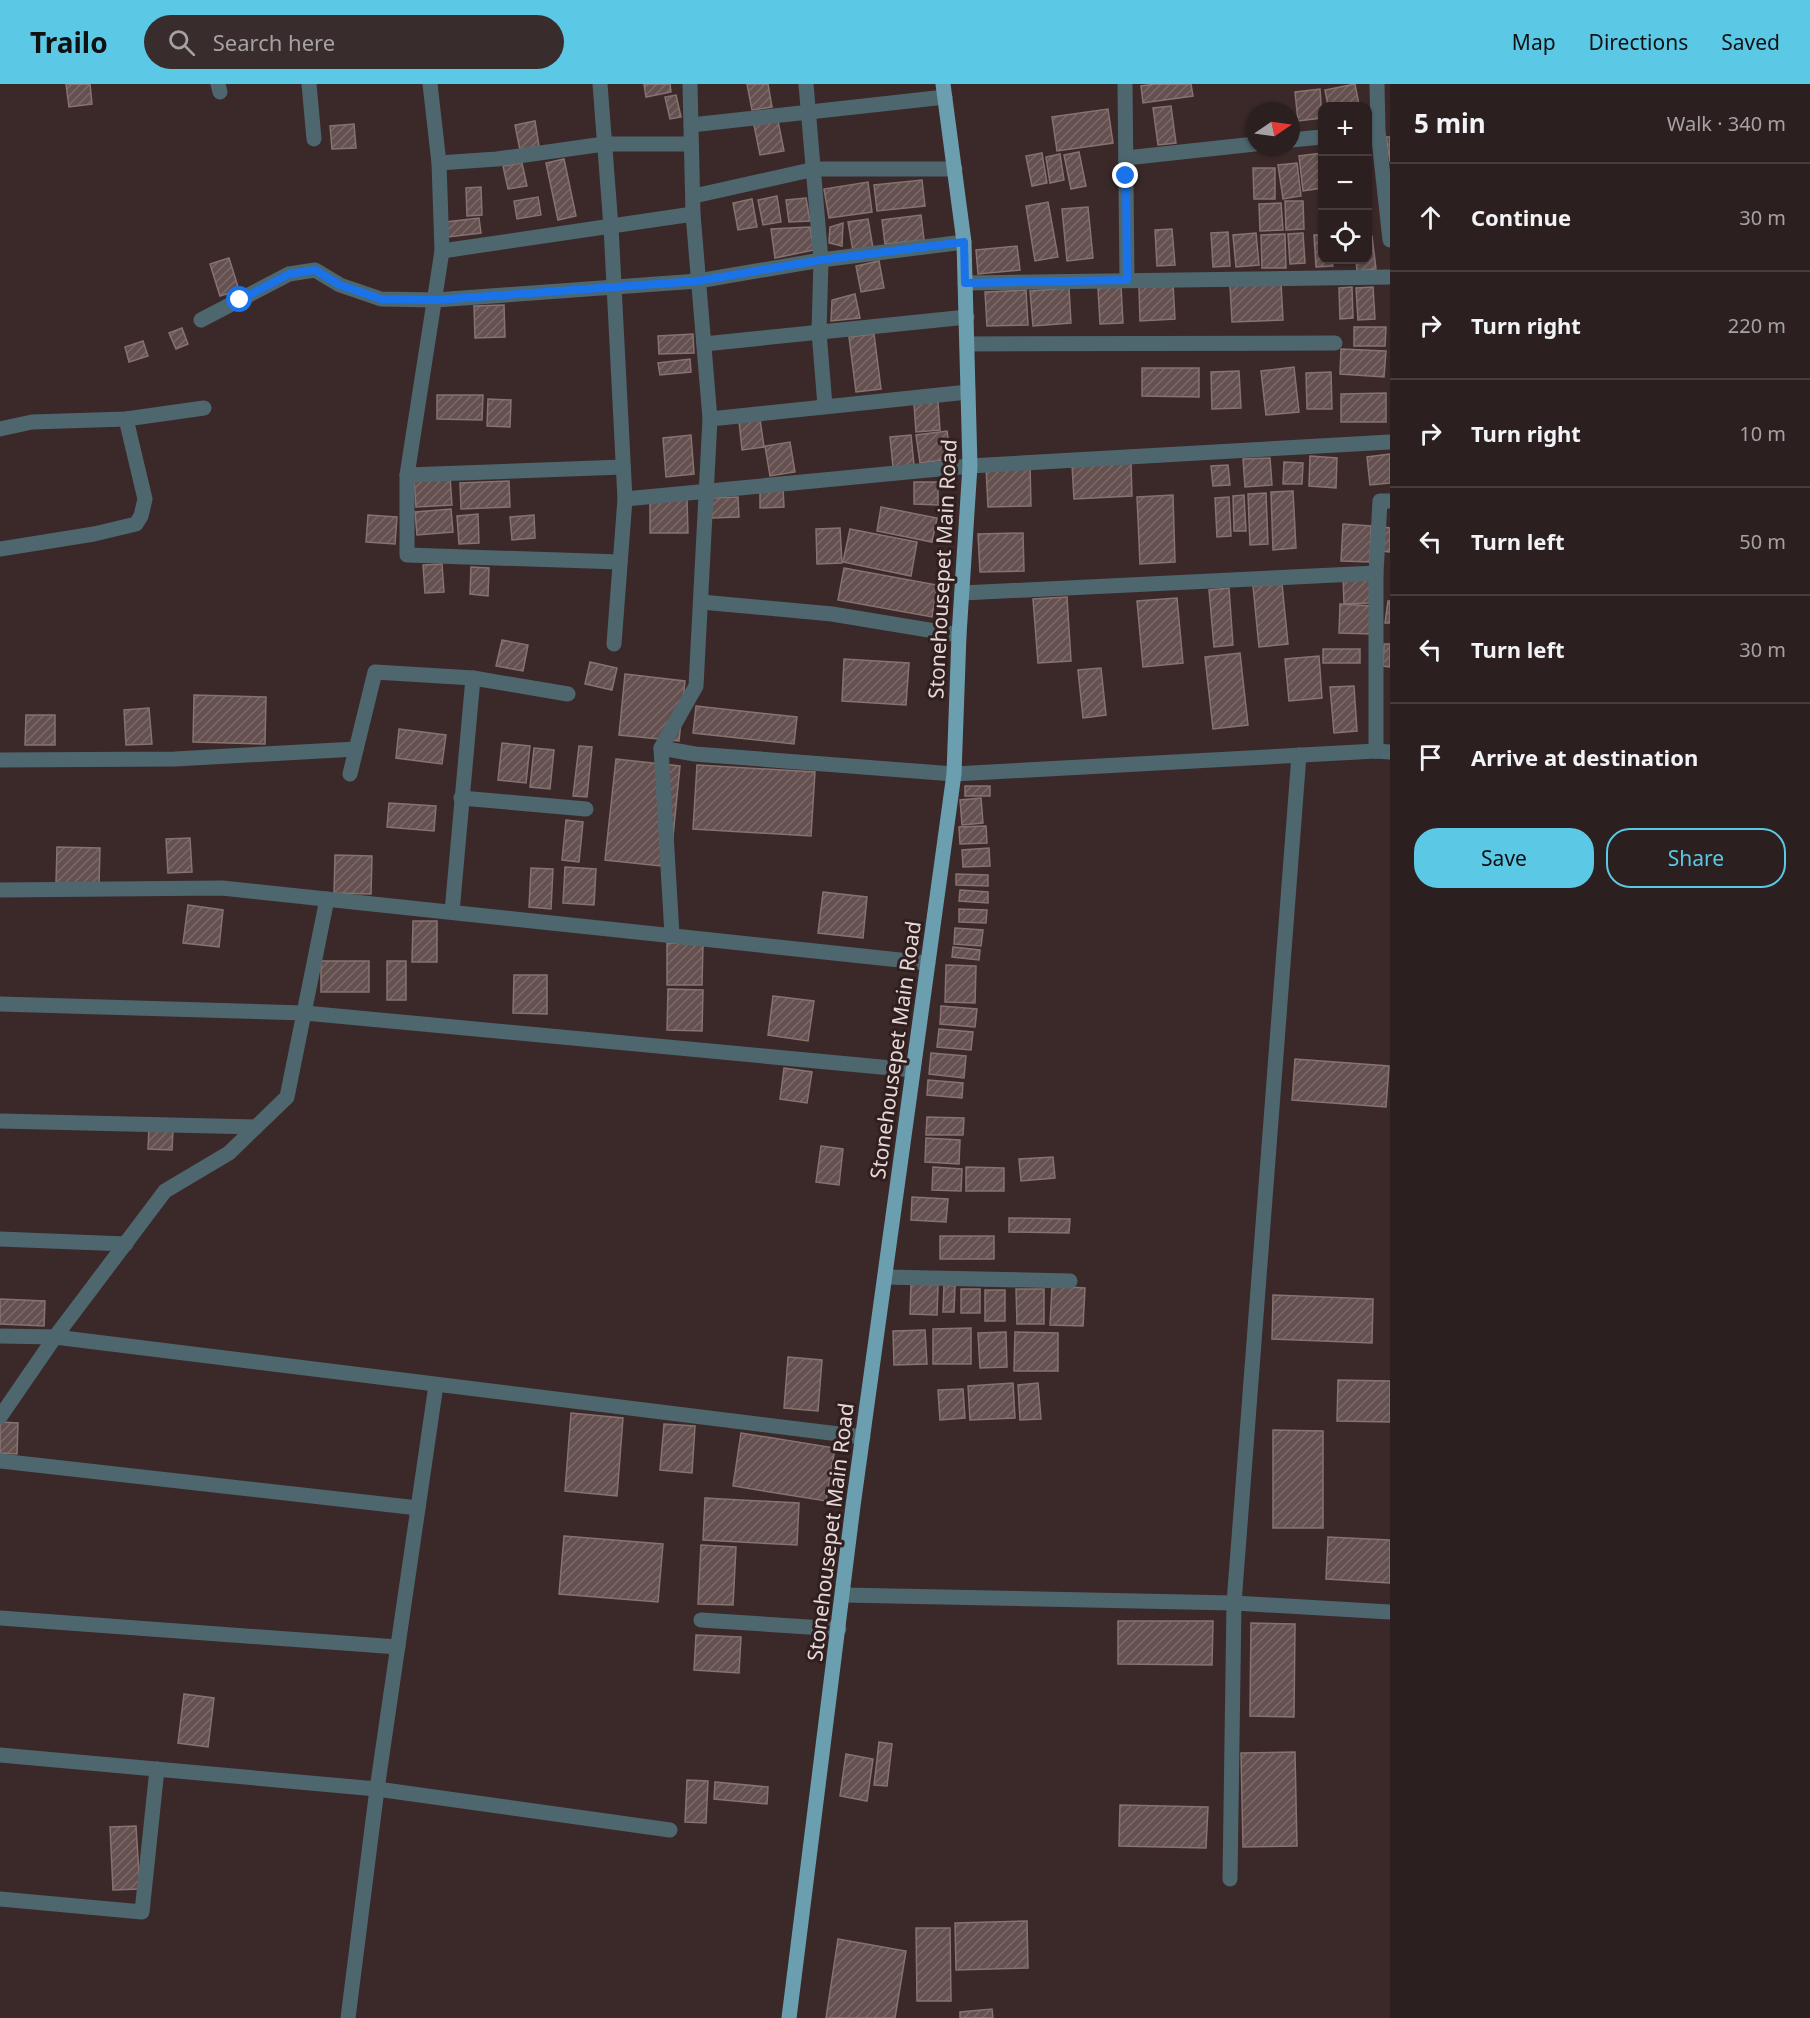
<!DOCTYPE html>
<html lang="en">
<head>
<meta charset="utf-8">
<style>
  body { margin:0; font-family:"Noto Sans",sans-serif; background:#382c2c; color:#f1f3f6 }
  .controls { position:absolute; right:18px; top:18px; display:grid; overflow:hidden; border-radius:12px; box-shadow:0 2px 4px #0004 }
  .controls button { width:54px; height:54px; display:grid; place-items:center; padding:0; border:0; border-bottom:2px solid #483d3d; background:#2c1f1f; color:#f1f3f6; font:30px sans-serif }
  .compass { position:absolute; left:1246px; top:18px; width:54px; height:54px; border-radius:50%; background:#2c1f1f; box-shadow:0 2px 4px #0004; rotate:77deg }
  .stop { position:absolute; width:18px; height:18px; margin:-14px; border:4px solid #1a73e8; border-radius:50%; background:#fff }
  .stop.end { background:#1a73e8; border-color:#fff; box-shadow:0 2px 6px #0008 }
  .list { margin:0; padding:0; list-style:none }
  h2 { display:flex; justify-content:space-between; align-items:center; height:78px; margin:0; padding:0 24px; font-size:26px }
  h2 small { font-size:20px; font-weight:400; color:#a6a2a4 }
  .list li { display:grid; grid-template-columns:39px 1fr auto; gap:18px; align-items:center; box-sizing:border-box; height:108px; padding:0 24px; border-top:2px solid #483d3d }
  .list b { display:block; font-size:22px; white-space:nowrap }
  .list em { font-size:20px; font-style:normal; color:#a6a2a4 }
  .actions { display:flex; gap:12px; padding:18px 24px }
  .actions a { flex:1; padding:14px 0; border:2px solid #5bc8e6; border-radius:24px; text-align:center; font-size:21px; color:#5bc8e6 }
  .actions .main { background:#5bc8e6; color:#111 }
  .icon { flex:none; width:33px; height:33px; fill:none; stroke:currentColor; stroke-width:2; stroke-linecap:round; stroke-linejoin:round }
  .map { position:relative; flex:none; width:1390px; height:1934px; overflow:hidden }
  header { display:flex; align-items:center; gap:36px; box-sizing:border-box; height:84px; padding:0 30px; background:#5bc8e6; color:#111 }
  header strong { font-size:28px }
  nav { display:flex; gap:33px; margin-inline-start:auto; font-size:21px }
  .search { width:420px; height:54px; background:#382c2c; display:flex; align-items:center; gap:15px; box-sizing:border-box; padding:0 21px; border-radius:33px; color:#a6a2a4; font-size:22px }
  main { display:flex }
  aside { flex:1; background:#2c1f1f }
  .map>svg:first-child { display:block }
  .building { fill:url(#building-hatch); stroke:#887171; stroke-width:1.5 }
  .lines { fill:none; stroke-linecap:round; stroke-linejoin:round }
  .minor { stroke:#4e676f; stroke-width:15 }
  .major { stroke:#6b9faf; stroke-width:15 }
  .route { stroke:#1a73e8; stroke-width:8 }
  .labels { text-anchor:middle; dominant-baseline:central; stroke-width:6; stroke-linejoin:round; paint-order:stroke }
  .street-label { font-size:21px; fill:#e5d9d8; stroke:#311f1f }
</style>
</head>
<body>
<header>
<strong>Trailo</strong>
<div class="search"><svg class="icon" aria-label="search" viewBox="0 0 24 24"><circle cx="10" cy="10" r="6"/><path d="M15 15l6 6"/></svg>Search here</div>
<nav><a>Map</a><a>Directions</a><a>Saved</a></nav>
</header>
<main>
<div class="map">
<svg width="1390" height="1934" viewBox="0 0 1390 1934">
  <defs>
    <pattern id="building-hatch" width="6" height="6" patternUnits="userSpaceOnUse" patternTransform="scale(1.5)"><rect width="6" height="6" fill="#655050"/><path d="M-1 1l2-2M0 6l6-6M5 7l2-2" fill="none" stroke="#7b6968"/></pattern>
  </defs>
  <rect width="100%" height="100%" fill="#3b2929"/>
  <!-- building -->
  <g class="building">
    <polygon points="66,0 90,0 92,20 69,23"/>
    <polygon points="644,0 670,0 671,8 646,13"/>
    <polygon points="747,0 768,0 772,23 752,26"/>
    <polygon points="1155,0 1191,0 1193,12 1143,19 1141,2"/>
    <polygon points="1355,0 1359,21 1328,22 1325,6"/>
    <polygon points="1320,5 1322,34 1298,37 1295,8"/>
    <polygon points="676,11 681,33 670,35 665,13"/>
    <polygon points="1171,22 1176,59 1158,61 1153,24"/>
    <polygon points="1108,25 1113,59 1057,67 1052,33"/>
    <polygon points="535,37 539,62 520,66 515,41"/>
    <polygon points="778,37 784,67 760,71 754,41"/>
    <polygon points="354,40 356,64 332,65 330,42"/>
    <polygon points="1386,53 1390,53 1390,78"/>
    <polygon points="1079,68 1086,102 1071,105 1064,71"/>
    <polygon points="1042,69 1047,99 1032,102 1026,72"/>
    <polygon points="1322,69 1322,104 1303,107 1299,72"/>
    <polygon points="1060,70 1064,96 1050,99 1046,73"/>
    <polygon points="564,75 576,132 558,136 546,79"/>
    <polygon points="522,79 527,102 508,105 503,82"/>
    <polygon points="1297,79 1301,112 1283,115 1278,81"/>
    <polygon points="1253,84 1275,84 1275,115 1254,115"/>
    <polygon points="922,96 925,122 877,127 874,101"/>
    <polygon points="868,98 872,128 829,134 824,105"/>
    <polygon points="481,103 482,131 467,132 466,104"/>
    <polygon points="777,112 781,138 763,141 758,116"/>
    <polygon points="538,113 541,131 517,135 514,117"/>
    <polygon points="806,114 810,137 789,138 786,116"/>
    <polygon points="752,115 757,143 738,146 733,119"/>
    <polygon points="1285,117 1303,117 1304,145 1286,146"/>
    <polygon points="1048,118 1058,173 1035,177 1026,122"/>
    <polygon points="1281,119 1283,146 1260,147 1259,120"/>
    <polygon points="1088,123 1093,174 1067,177 1062,125"/>
    <polygon points="921,131 924,156 885,160 882,136"/>
    <polygon points="479,134 481,149 448,153 446,138"/>
    <polygon points="868,135 873,164 853,167 848,138"/>
    <polygon points="843,139 842,162 829,159 830,143"/>
    <polygon points="810,143 814,166 775,174 771,145"/>
    <polygon points="1172,145 1175,181 1157,182 1155,146"/>
    <polygon points="1228,148 1230,182 1213,183 1211,149"/>
    <polygon points="1256,149 1259,181 1236,183 1233,151"/>
    <polygon points="1303,149 1305,179 1290,180 1288,150"/>
    <polygon points="1285,150 1286,184 1262,184 1261,151"/>
    <polygon points="1314,151 1322,151 1322,176 1332,176 1333,182 1316,183"/>
    <polygon points="1368,152 1372,152 1376,185 1357,187 1356,176 1368,176"/>
    <polygon points="1017,162 1020,186 978,190 976,166"/>
    <polygon points="229,174 239,206 220,212 210,180"/>
    <polygon points="879,177 884,204 861,208 856,182"/>
    <polygon points="1281,199 1283,236 1232,238 1230,201"/>
    <polygon points="1173,200 1175,235 1140,237 1139,202"/>
    <polygon points="1121,202 1123,239 1100,240 1098,204"/>
    <polygon points="1352,203 1353,234 1340,235 1339,204"/>
    <polygon points="1373,203 1375,235 1358,236 1356,204"/>
    <polygon points="1069,204 1071,239 1033,242 1030,207"/>
    <polygon points="1026,206 1028,241 987,242 985,208"/>
    <polygon points="855,210 860,234 831,237 832,216"/>
    <polygon points="504,221 505,253 475,254 474,222"/>
    <polygon points="1354,243 1386,243 1385,262 1354,262"/>
    <polygon points="182,244 188,260 176,265 169,249"/>
    <polygon points="693,250 694,269 659,270 658,252"/>
    <polygon points="874,250 881,305 856,308 849,253"/>
    <polygon points="143,257 148,272 129,278 125,263"/>
    <polygon points="1341,265 1386,267 1384,293 1340,290"/>
    <polygon points="690,275 691,288 660,291 658,279"/>
    <polygon points="1294,283 1299,328 1266,331 1261,287"/>
    <polygon points="1142,284 1199,284 1199,313 1142,312"/>
    <polygon points="1239,287 1241,324 1212,325 1211,288"/>
    <polygon points="1331,288 1332,325 1307,325 1306,289"/>
    <polygon points="1386,309 1386,338 1341,338 1341,310"/>
    <polygon points="437,311 483,311 482,336 437,335"/>
    <polygon points="488,315 511,316 510,343 487,342"/>
    <polygon points="938,318 940,346 916,348 914,320"/>
    <polygon points="760,335 764,363 742,366 739,337"/>
    <polygon points="947,347 951,375 920,379 916,351"/>
    <polygon points="691,351 694,390 666,393 663,354"/>
    <polygon points="911,351 914,381 893,383 890,353"/>
    <polygon points="790,358 795,388 770,392 765,362"/>
    <polygon points="1390,370 1390,399 1370,401 1367,373"/>
    <polygon points="1310,372 1337,374 1336,404 1309,402"/>
    <polygon points="1270,374 1272,401 1245,403 1243,375"/>
    <polygon points="1284,378 1303,379 1302,400 1283,400"/>
    <polygon points="1131,379 1132,412 1074,415 1072,381"/>
    <polygon points="1228,381 1230,401 1213,402 1211,382"/>
    <polygon points="1030,382 1031,422 988,423 986,383"/>
    <polygon points="450,393 452,421 416,423 414,396"/>
    <polygon points="509,397 510,423 461,425 460,399"/>
    <polygon points="914,398 938,398 938,421 914,420"/>
    <polygon points="783,404 784,423 760,424 760,405"/>
    <polygon points="1293,407 1296,464 1273,466 1271,408"/>
    <polygon points="1266,409 1268,460 1250,461 1248,410"/>
    <polygon points="1173,411 1175,478 1140,480 1137,413"/>
    <polygon points="1244,411 1246,447 1234,447 1233,412"/>
    <polygon points="738,413 739,433 712,434 711,414"/>
    <polygon points="1229,413 1231,452 1217,453 1215,414"/>
    <polygon points="650,415 687,415 688,449 650,449"/>
    <polygon points="881,423 937,434 932,458 877,447"/>
    <polygon points="451,425 453,448 417,451 415,428"/>
    <polygon points="478,430 479,459 459,460 457,432"/>
    <polygon points="368,431 397,433 395,460 366,458"/>
    <polygon points="534,431 535,454 512,456 510,433"/>
    <polygon points="1343,440 1371,442 1370,478 1341,477"/>
    <polygon points="1384,443 1390,444 1390,468 1381,467"/>
    <polygon points="840,444 842,479 817,480 816,445"/>
    <polygon points="850,445 917,458 911,492 843,478"/>
    <polygon points="1023,449 1024,487 980,488 978,450"/>
    <polygon points="442,480 444,508 425,509 423,481"/>
    <polygon points="471,483 489,484 488,512 470,510"/>
    <polygon points="844,484 937,501 932,533 838,516"/>
    <polygon points="1371,492 1372,519 1344,520 1343,493"/>
    <polygon points="1282,500 1288,560 1259,563 1253,502"/>
    <polygon points="1229,504 1233,561 1214,563 1209,506"/>
    <polygon points="1067,513 1071,577 1038,579 1033,515"/>
    <polygon points="1177,514 1183,579 1143,583 1137,517"/>
    <polygon points="1388,517 1390,517 1390,539 1385,539"/>
    <polygon points="1340,520 1372,522 1371,550 1339,549"/>
    <polygon points="502,556 528,561 523,587 496,582"/>
    <polygon points="1384,560 1390,560 1390,583 1383,582"/>
    <rect x="1323" y="565" width="37" height="14"/>
    <polygon points="1240,569 1248,641 1213,645 1205,573"/>
    <polygon points="1319,572 1322,614 1289,617 1285,575"/>
    <polygon points="844,575 909,579 906,621 842,617"/>
    <polygon points="590,578 617,584 612,606 585,600"/>
    <polygon points="1101,584 1106,631 1083,634 1078,586"/>
    <polygon points="625,590 685,597 679,657 619,651"/>
    <polygon points="1354,602 1357,647 1334,649 1330,603"/>
    <polygon points="194,611 266,613 265,660 193,658"/>
    <polygon points="696,622 797,633 794,660 693,649"/>
    <polygon points="149,624 152,660 126,661 124,626"/>
    <polygon points="26,631 55,631 55,661 25,661"/>
    <polygon points="399,645 446,651 442,680 396,674"/>
    <polygon points="502,659 530,662 526,699 498,696"/>
    <polygon points="579,662 592,663 587,713 573,712"/>
    <polygon points="534,664 554,666 550,705 530,703"/>
    <polygon points="616,675 680,682 670,783 605,776"/>
    <polygon points="697,681 815,688 811,752 693,745"/>
    <rect x="965" y="702" width="25" height="10"/>
    <polygon points="981,714 983,739 962,741 960,716"/>
    <polygon points="389,719 436,722 434,747 387,743"/>
    <polygon points="566,736 583,738 579,778 562,776"/>
    <polygon points="986,742 987,759 960,760 959,743"/>
    <polygon points="190,754 192,788 168,789 166,755"/>
    <polygon points="57,763 100,764 99,800 56,799"/>
    <polygon points="989,764 990,782 963,783 962,766"/>
    <polygon points="335,771 372,772 371,810 334,809"/>
    <polygon points="565,783 596,785 594,821 563,819"/>
    <polygon points="531,784 553,785 551,825 529,823"/>
    <polygon points="956,790 988,791 988,802 956,801"/>
    <polygon points="960,806 988,808 988,819 959,817"/>
    <polygon points="823,808 867,813 863,854 818,849"/>
    <polygon points="188,821 223,826 219,863 183,859"/>
    <polygon points="959,825 987,826 986,839 959,838"/>
    <polygon points="413,837 437,837 437,878 412,878"/>
    <polygon points="955,844 983,846 981,862 954,860"/>
    <polygon points="667,859 703,860 702,901 667,901"/>
    <polygon points="953,863 980,866 979,876 952,873"/>
    <rect x="321" y="877" width="48" height="31"/>
    <rect x="387" y="877" width="19" height="39"/>
    <polygon points="946,881 976,882 975,919 945,918"/>
    <polygon points="514,891 547,891 547,930 513,929"/>
    <polygon points="668,905 703,906 702,947 667,946"/>
    <polygon points="773,912 814,917 808,957 768,951"/>
    <polygon points="941,922 977,925 975,943 940,940"/>
    <polygon points="939,945 973,948 971,966 937,963"/>
    <polygon points="931,969 966,972 964,994 929,990"/>
    <polygon points="1295,975 1389,982 1386,1023 1292,1016"/>
    <polygon points="784,984 812,988 807,1019 780,1015"/>
    <polygon points="928,996 963,999 962,1014 927,1011"/>
    <polygon points="927,1033 964,1034 963,1051 926,1051"/>
    <polygon points="149,1044 173,1046 172,1066 148,1065"/>
    <polygon points="926,1054 960,1056 959,1080 925,1078"/>
    <polygon points="821,1062 843,1065 839,1101 816,1098"/>
    <polygon points="1053,1073 1055,1094 1021,1097 1019,1075"/>
    <polygon points="933,1083 962,1085 961,1107 932,1106"/>
    <polygon points="966,1083 1004,1084 1004,1107 966,1107"/>
    <polygon points="912,1113 948,1115 946,1138 911,1136"/>
    <polygon points="1009,1134 1070,1135 1069,1149 1009,1148"/>
    <rect x="940" y="1152" width="54" height="23"/>
    <polygon points="911,1200 938,1201 937,1231 910,1230"/>
    <polygon points="944,1201 955,1202 954,1228 943,1228"/>
    <polygon points="1052,1202 1085,1204 1083,1242 1050,1241"/>
    <rect x="961" y="1205" width="19" height="24"/>
    <polygon points="1016,1205 1044,1205 1044,1240 1017,1240"/>
    <rect x="985" y="1206" width="20" height="31"/>
    <polygon points="1273,1211 1373,1215 1372,1259 1272,1255"/>
    <polygon points="0,1215 45,1217 44,1242 0,1240"/>
    <polygon points="971,1244 971,1280 933,1280 933,1245"/>
    <polygon points="925,1246 927,1280 894,1281 893,1247"/>
    <polygon points="1006,1248 1007,1283 980,1284 978,1249"/>
    <polygon points="1015,1248 1058,1249 1058,1287 1014,1287"/>
    <polygon points="788,1273 822,1276 818,1327 784,1324"/>
    <polygon points="1338,1296 1390,1297 1390,1338 1337,1337"/>
    <polygon points="1013,1299 1015,1334 970,1336 968,1302"/>
    <polygon points="1038,1299 1041,1335 1020,1336 1018,1301"/>
    <polygon points="963,1305 965,1334 940,1336 938,1306"/>
    <polygon points="571,1329 623,1334 617,1412 565,1407"/>
    <polygon points="0,1338 18,1339 17,1370 0,1369"/>
    <polygon points="664,1340 695,1342 692,1389 660,1386"/>
    <polygon points="1273,1346 1323,1347 1323,1444 1273,1444"/>
    <polygon points="741,1349 835,1364 826,1417 733,1402"/>
    <polygon points="705,1414 799,1419 797,1461 703,1456"/>
    <polygon points="564,1452 663,1460 658,1518 559,1510"/>
    <polygon points="1328,1453 1390,1456 1390,1499 1326,1495"/>
    <polygon points="701,1461 736,1463 733,1521 698,1520"/>
    <polygon points="1118,1537 1213,1537 1212,1581 1118,1580"/>
    <polygon points="1251,1539 1295,1540 1294,1633 1250,1632"/>
    <polygon points="696,1551 741,1553 739,1589 694,1586"/>
    <polygon points="184,1610 214,1614 208,1663 178,1659"/>
    <polygon points="879,1658 892,1660 887,1702 874,1701"/>
    <polygon points="1295,1668 1297,1762 1243,1763 1241,1669"/>
    <polygon points="846,1670 873,1675 867,1717 840,1712"/>
    <polygon points="687,1696 708,1697 706,1739 685,1738"/>
    <polygon points="715,1698 768,1703 767,1720 714,1715"/>
    <polygon points="1120,1721 1208,1723 1206,1764 1119,1762"/>
    <polygon points="136,1742 140,1805 113,1806 110,1743"/>
    <polygon points="1027,1837 1028,1884 956,1886 955,1839"/>
    <polygon points="916,1844 950,1844 951,1917 917,1917"/>
    <polygon points="838,1855 906,1867 895,1934 826,1934"/>
    <polygon points="992,1925 993,1934 960,1934 960,1928"/>
  </g>
  <g class="lines">
    <!-- minor -->
    <g class="minor">
      <polyline points="218,0 220,8"/>
      <polyline points="309,0 314,55"/>
      <polyline points="430,0 439,79 442,167 407,391 407,471 620,478"/>
      <polyline points="600,0 611,143 625,415 614,560"/>
      <polyline points="806,0 821,176 819,248 825,322"/>
      <polyline points="1125,0 1127,196"/>
      <polyline points="1377,0 1378,47 1390,156"/>
      <polyline points="691,41 945,13"/>
      <polyline points="1291,56 1322,53"/>
      <polyline points="1126,74 1255,60"/>
      <polyline points="439,79 497,75 604,60 691,60"/>
      <polyline points="694,112 815,85 955,85"/>
      <polyline points="442,167 693,130"/>
      <polyline points="965,199 1390,193"/>
      <polyline points="201,236 289,190 315,186 340,201 381,215 436,216 698,197 821,176 964,158"/>
      <polyline points="704,260 967,233"/>
      <polyline points="967,260 1335,259"/>
      <polyline points="710,335 968,308"/>
      <polyline points="0,345 32,338 126,335 204,324"/>
      <polyline points="407,391 623,383"/>
      <polyline points="625,415 970,382 1390,358"/>
      <polyline points="0,465 94,450 136,440 141,432 145,415 126,335"/>
      <polyline points="962,509 1376,489"/>
      <polyline points="701,518 832,530 959,551"/>
      <polyline points="661,664 695,670 954,690 1376,667 1390,668"/>
      <polyline points="1376,667 1376,489 1380,417 1390,417"/>
      <polyline points="0,676 175,675 356,665"/>
      <polyline points="350,690 375,588 473,594 568,610"/>
      <polyline points="461,714 586,725"/>
      <polyline points="0,806 222,804 928,879"/>
      <polyline points="452,828 473,594"/>
      <polyline points="672,851 661,664 696,602 710,335 693,130 690,0"/>
      <polyline points="0,920 305,929 913,986"/>
      <polyline points="0,1037 256,1043"/>
      <polyline points="0,1155 126,1160"/>
      <polyline points="885,1193 1070,1197"/>
      <polyline points="0,1252 55,1253 863,1353"/>
      <polyline points="0,1333 55,1253 165,1107 229,1069 287,1013 327,815"/>
      <polyline points="0,1377 418,1424"/>
      <polyline points="843,1511 1234,1519 1390,1528"/>
      <polyline points="0,1534 398,1563"/>
      <polyline points="701,1536 839,1545"/>
      <polyline points="0,1671 377,1705 670,1746"/>
      <polyline points="1230,1795 1234,1519 1299,671"/>
      <polyline points="0,1815 142,1828 157,1685"/>
      <polyline points="348,1934 377,1705 436,1301"/>
    </g>
    <!-- major -->
    <polyline class="major" points="789,1934 853,1422 954,690 959,551 970,382 964,158 943,0"/>
  </g>
  <g class="lines">
    <!-- route -->
    <polyline class="route" points="240,216 289,190 315,186 340,201 381,215 436,216 698,197 821,176 964,158 965,199 1127,196 1126,92"/>
  </g>
  <g class="labels">
    <!-- street labels -->
    <g class="street-label">
      <text transform="translate(942 485) rotate(-87)">Stonehousepet Main Road</text>
      <text transform="translate(895 966) rotate(-82)">Stonehousepet Main Road</text>
      <text transform="translate(830 1448) rotate(-83)">Stonehousepet Main Road</text>
    </g>
  </g>
</svg>
<div class="controls">
<button>+</button>
<button>−</button>
<button><svg class="icon" aria-label="locate" viewBox="0 0 24 24"><circle cx="12" cy="12" r="6"/><path d="M12 2v4M12 18v4M2 12h4M18 12h4"/></svg></button>
</div>
<svg class="compass" viewBox="-18 -18 36 36"><path d="M0-13l5 13h-10z" fill="#e53935"/><path d="M0 13l5-13h-10z" fill="#a6a2a4"/></svg>
<div class="stop" style="left:240px;top:216px"></div>
<div class="stop end" style="left:1126px;top:92px"></div>
</div>
<aside>
<h2>5 min<small>Walk · 340 m</small></h2>
<ul class="list">
<li><svg class="icon" aria-label="ahead" viewBox="0 0 24 24"><path d="M12 20V5M6 11l6-6 6 6"/></svg><div><b>Continue</b></div><em>30 m</em></li>
<li><svg class="icon" aria-label="right" viewBox="0 0 24 24"><path d="M7 20v-9h11M14 6l5 5-5 5"/></svg><div><b>Turn right</b></div><em>220 m</em></li>
<li><svg class="icon" aria-label="right" viewBox="0 0 24 24"><path d="M7 20v-9h11M14 6l5 5-5 5"/></svg><div><b>Turn right</b></div><em>10 m</em></li>
<li><svg class="icon" aria-label="left" viewBox="0 0 24 24"><path d="M17 20v-9H6M10 6l-5 5 5 5"/></svg><div><b>Turn left</b></div><em>50 m</em></li>
<li><svg class="icon" aria-label="left" viewBox="0 0 24 24"><path d="M17 20v-9H6M10 6l-5 5 5 5"/></svg><div><b>Turn left</b></div><em>30 m</em></li>
<li><svg class="icon" aria-label="arrive" viewBox="0 0 24 24"><path d="M6 21V4h12l-3 4 3 4H6"/></svg><div><b>Arrive at destination</b></div></li>
</ul>
<div class="actions"><a class="main">Save</a><a>Share</a></div>
</aside>
</main>
</body>
</html>
